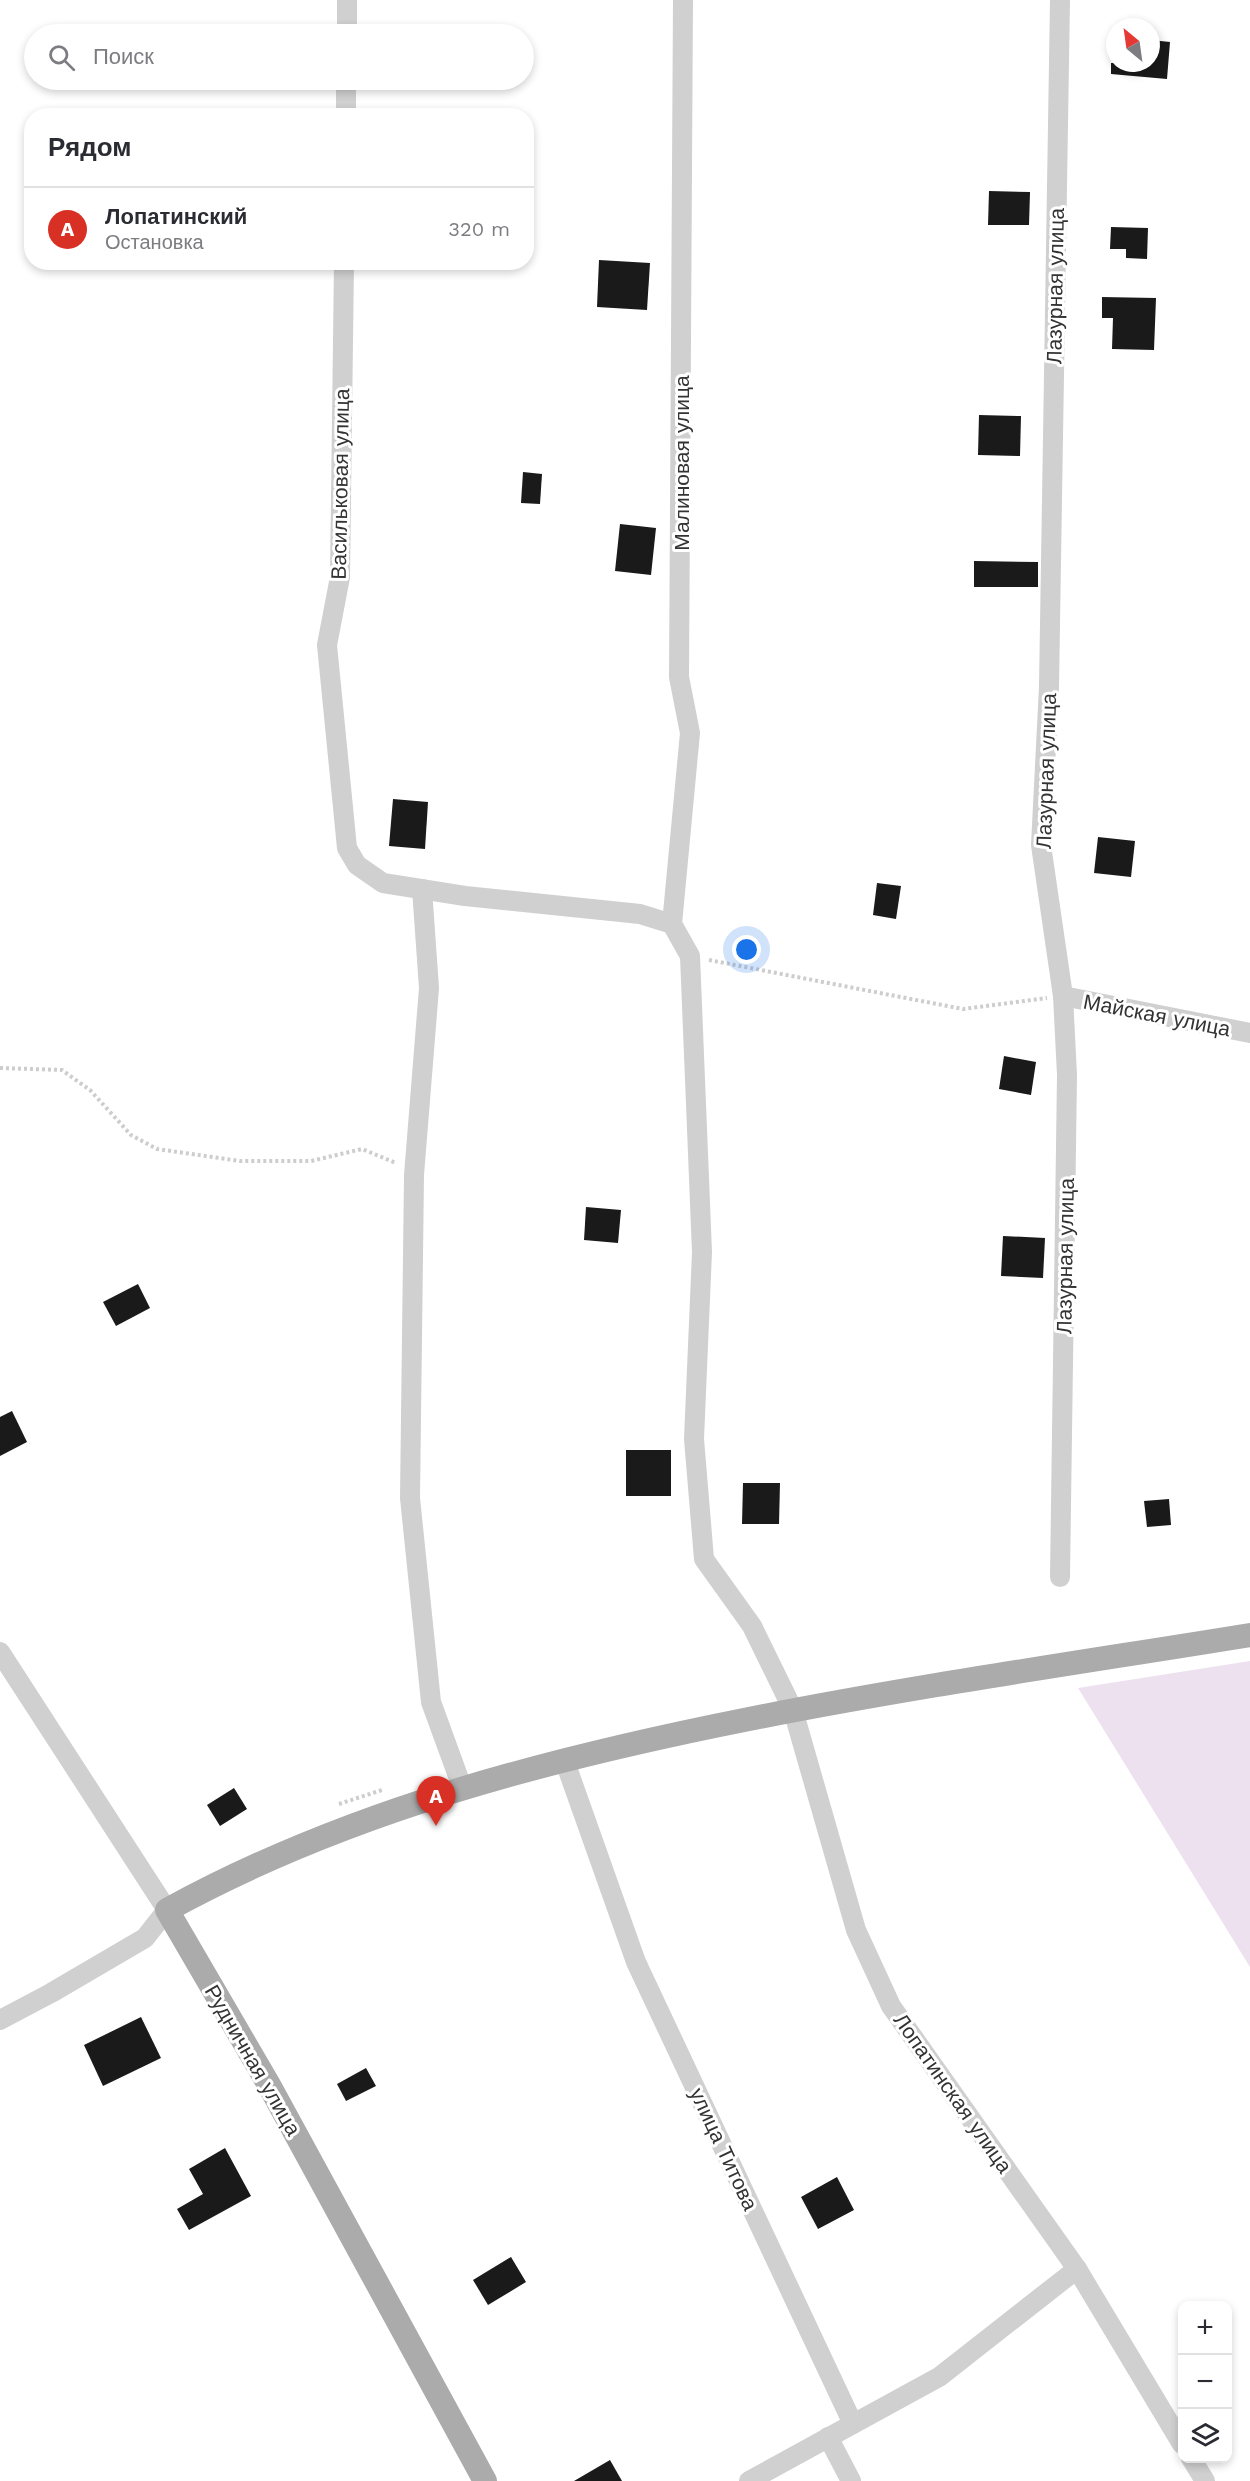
<!DOCTYPE html>
<html lang="ru">
<head>
<meta charset="utf-8">
<style>
  body { margin:0; font-family:"Work Sans",sans-serif; background:#f7f7f7; color:#2b2b33 }
  .controls { position:absolute; right:18px; bottom:18px; display:grid; overflow:hidden; border-radius:12px; box-shadow:0 3px 9px #0003 }
  .controls button { width:54px; height:54px; display:grid; place-items:center; padding:0; border:0; border-bottom:2px solid #e1e1e2; background:#fff; color:#2b2b33; font:30px sans-serif }
  .compass { position:absolute; left:1106px; top:18px; width:54px; height:54px; border-radius:50%; background:#fff; box-shadow:0 3px 9px #0003; rotate:331deg }
  .you { position:absolute; left:747px; top:950px; width:21px; height:21px; margin:-15px; border:4px solid #fff; border-radius:50%; background:#1a73e8; box-shadow:0 0 0 9px #1a73e833 }
  .badge { display:grid; place-items:center; width:39px; height:39px; border-radius:50%; background:#d93025; color:#fff; font-size:20px; font-weight:700 }
  .pin { position:absolute; translate:-50% -50px; filter:drop-shadow(0 2px 3px #0008) }
  .pin::after { content:''; position:absolute; top:32px; width:21px; height:18px; background:inherit; clip-path:polygon(0 0,100% 0,50% 100%) }
  .list { margin:0; padding:0; list-style:none }
  h2 { display:flex; justify-content:space-between; align-items:center; height:78px; margin:0; padding:0 24px; font-size:26px }
  h2 small { font-size:20px; font-weight:400; color:#7c7c81 }
  .list li { display:grid; grid-template-columns:39px 1fr auto; gap:18px; align-items:center; box-sizing:border-box; height:84px; padding:0 24px; border-top:2px solid #e1e1e2 }
  .list b { display:block; font-size:22px; white-space:nowrap }
  .list p { margin:0; font-size:20px; white-space:nowrap; color:#7c7c81 }
  .list em { font-size:20px; font-style:normal; color:#7c7c81 }
  .icon { flex:none; width:33px; height:33px; fill:none; stroke:currentColor; stroke-width:2; stroke-linecap:round; stroke-linejoin:round }
  .map { position:relative; flex:none; width:1250px; height:2481px; overflow:hidden }
  .search { position:absolute; background:#fff; box-shadow:0 3px 9px #0003; left:24px; top:24px; width:510px; height:66px; display:flex; align-items:center; gap:15px; box-sizing:border-box; padding:0 21px; border-radius:33px; color:#7c7c81; font-size:22px }
  .panel { position:absolute; background:#fff; box-shadow:0 3px 9px #0003; left:24px; top:108px; width:510px; height:162px; border-radius:24px }
  .map>svg:first-child { display:block }
  .green { fill:#ede1f0 }
  .building { fill:#1a1a1a }
  .lines { fill:none; stroke-linecap:round; stroke-linejoin:round }
  .path { stroke:#cdcdcd; stroke-width:4; stroke-dasharray:3 3; stroke-linecap:butt }
  .minor { stroke:#d0d0d0; stroke-width:20 }
  .major { stroke:#ababab; stroke-width:24 }
  .labels { text-anchor:middle; dominant-baseline:central; stroke-width:6; stroke-linejoin:round; paint-order:stroke }
  .street-label { font-size:21px; fill:#333; stroke:#fff }
</style>
</head>
<body>
<div class="map">
<svg width="1250" height="2481" viewBox="0 0 1250 2481">
  <rect width="100%" height="100%" fill="#fff"/>
  <!-- green -->
  <polygon class="green" points="1250,1661 1250,1967 1078,1688"/>
  <!-- building -->
  <g class="building">
    <polygon points="1151,40 1170,42 1167,79 1111,74 1111,63 1151,63"/>
    <polygon points="989,191 1030,192 1029,225 988,225"/>
    <polygon points="1111,227 1148,228 1147,259 1126,258 1126,249 1110,249"/>
    <polygon points="599,260 650,263 647,310 597,307"/>
    <polygon points="1102,297 1156,298 1154,350 1112,349 1113,318 1102,318"/>
    <polygon points="979,415 1021,416 1020,456 978,455"/>
    <polygon points="523,472 542,474 540,504 521,503"/>
    <polygon points="620,524 656,528 651,575 615,571"/>
    <polygon points="974,561 1038,562 1038,587 974,587"/>
    <polygon points="393,799 428,802 425,849 389,846"/>
    <polygon points="1098,837 1135,841 1131,877 1094,873"/>
    <polygon points="877,883 901,886 896,919 873,915"/>
    <polygon points="1004,1056 1036,1062 1031,1095 999,1089"/>
    <polygon points="586,1207 621,1210 618,1243 584,1240"/>
    <polygon points="1003,1236 1045,1238 1043,1278 1001,1276"/>
    <polygon points="138,1284 150,1308 116,1326 103,1302"/>
    <polygon points="12,1411 27,1442 0,1456 0,1417"/>
    <rect x="626" y="1450" width="45" height="46"/>
    <polygon points="743,1483 780,1483 779,1524 742,1524"/>
    <polygon points="1169,1499 1171,1525 1147,1527 1144,1501"/>
    <polygon points="234,1788 247,1809 220,1826 207,1805"/>
    <polygon points="141,2017 161,2058 103,2086 84,2045"/>
    <polygon points="366,2068 376,2086 346,2101 337,2084"/>
    <polygon points="225,2148 251,2196 189,2230 177,2209 203,2194 189,2169"/>
    <polygon points="837,2177 854,2210 818,2229 801,2197"/>
    <polygon points="511,2257 526,2282 488,2305 473,2280"/>
    <polygon points="610,2460 622,2481 574,2481"/>
  </g>
  <g class="lines">
    <!-- path -->
    <g class="path">
      <polyline points="709,960 963,1009 1047,998"/>
      <polyline points="0,1068 62,1070 90,1090 131,1135 157,1149 240,1161 311,1161 362,1149 396,1163"/>
      <polyline points="339,1804 382,1790"/>
    </g>
    <!-- minor -->
    <g class="minor">
      <polyline points="347,34 347,0"/>
      <polyline points="346,116 346,80"/>
      <polyline points="344,262 340,577 327,645 347,848 357,865 383,883 465,896 640,914 672,924 690,956 702,1252 694,1439 704,1559 752,1626 793,1710 856,1930 891,2006 1077,2269 1182,2444"/>
      <polyline points="422,889 429,988 414,1175 410,1498 431,1702 462,1787"/>
      <polyline points="672,924 690,733 679,677 683,0"/>
      <polyline points="1063,996 1250,1033"/>
      <polyline points="1060,1577 1067,1075 1063,996 1041,845 1049,687 1060,0"/>
      <polyline points="0,1652 167,1910 145,1938 51,1993 0,2020"/>
      <polyline points="564,1759 636,1962 853,2424 749,2481"/>
      <polyline points="853,2424 939,2377 1077,2269"/>
      <polyline points="828,2437 851,2481"/>
      <polyline points="1191,2458 1205,2481"/>
    </g>
    <!-- major -->
    <path class="major" d="M485,2481L269,2085L167,1910C347,1811 548,1759 749,1719C915,1686 1083,1662 1250,1635"/>
  </g>
  <g class="labels">
    <!-- street labels -->
    <g class="street-label">
      <text transform="translate(1055 286) rotate(-89)">Лазурная улица</text>
      <text transform="translate(681 463) rotate(-90)">Малиновая улица</text>
      <text transform="translate(340 484) rotate(-89)">Васильковая улица</text>
      <text transform="translate(1046 771) rotate(-88)">Лазурная улица</text>
      <text transform="translate(1157 1015) rotate(11)">Майская улица</text>
      <text transform="translate(1065 1256) rotate(-89)">Лазурная улица</text>
      <text transform="translate(253 2060) rotate(60)">Рудничная улица</text>
      <text transform="translate(953 2093) rotate(55)">Лопатинская улица</text>
      <text transform="translate(724 2149) rotate(65)">улица Титова</text>
    </g>
  </g>
</svg>
<div class="controls">
<button>+</button>
<button>−</button>
<button><svg class="icon" aria-label="layers" viewBox="0 0 24 24"><path d="M12 4l9 5-9 5-9-5zM3 14l9 5 9-5"/></svg></button>
</div>
<svg class="compass" viewBox="-18 -18 36 36"><path d="M0-13l5 13h-10z" fill="#e53935"/><path d="M0 13l5-13h-10z" fill="#7c7c81"/></svg>
<div class="you"></div>
<div class="pin badge" style="left:436px;top:1826px">A</div>
<div class="search"><svg class="icon" aria-label="search" viewBox="0 0 24 24"><circle cx="10" cy="10" r="6"/><path d="M15 15l6 6"/></svg>Поиск</div>
<section class="panel">
<h2>Рядом<small></small></h2>
<ul class="list">
<li><span class="badge">A</span><div><b>Лопатинский</b><p>Остановка</p></div><em>320 m</em></li>
</ul>
</section>
</div>
</body>
</html>
